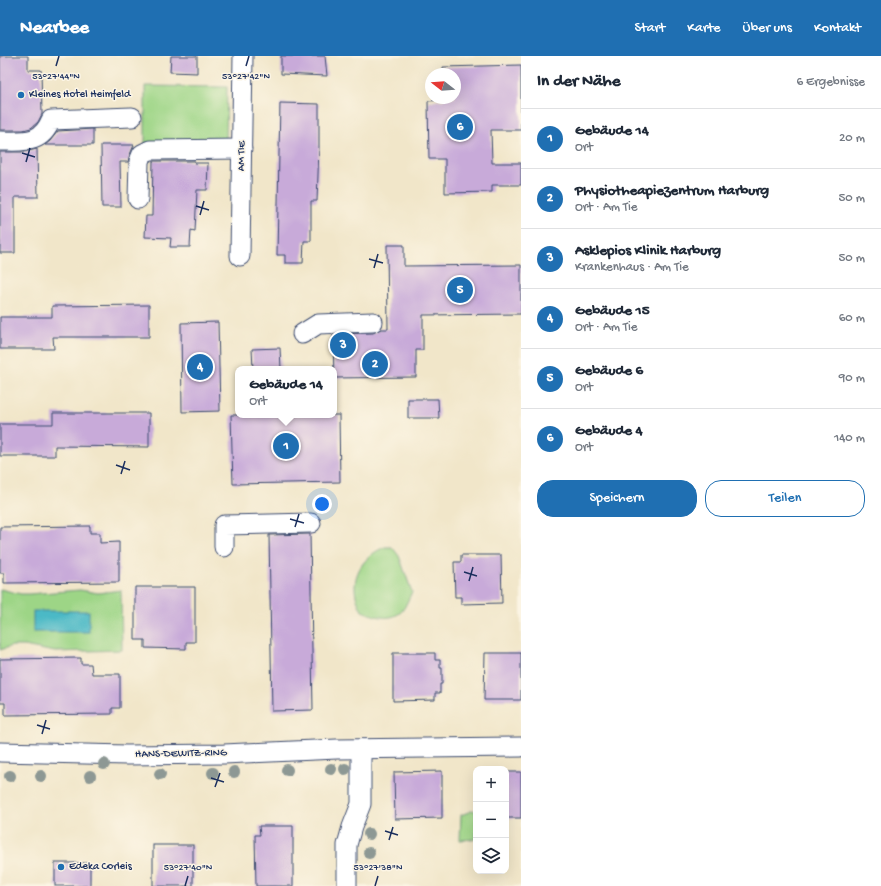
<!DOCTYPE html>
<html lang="de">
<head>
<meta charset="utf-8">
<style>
  body { margin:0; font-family:"Gochi Hand",sans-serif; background:#f2f2f3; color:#1f2937 }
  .controls { position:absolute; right:12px; bottom:12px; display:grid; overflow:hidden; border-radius:8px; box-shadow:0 4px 16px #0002 }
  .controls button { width:36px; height:36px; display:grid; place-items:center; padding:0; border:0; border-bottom:1px solid #e0e1e3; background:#fff; color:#1f2937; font:20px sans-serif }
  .compass { position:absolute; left:425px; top:12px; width:36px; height:36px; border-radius:50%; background:#fff; box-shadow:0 4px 16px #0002; rotate:287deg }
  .you { position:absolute; left:322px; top:448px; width:14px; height:14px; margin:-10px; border:3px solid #fff; border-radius:50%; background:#1a73e8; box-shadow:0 0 0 6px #1a73e833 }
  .badge { display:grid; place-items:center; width:26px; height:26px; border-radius:50%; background:#1f6fb2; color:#fff; font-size:13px; font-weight:700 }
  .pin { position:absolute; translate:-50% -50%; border:2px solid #fff; box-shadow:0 1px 4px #0006 }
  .popup { position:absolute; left:235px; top:310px; width:102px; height:52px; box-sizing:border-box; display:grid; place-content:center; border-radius:8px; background:#fff; filter:drop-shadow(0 1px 3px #0005); font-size:13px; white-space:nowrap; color:#747a83 }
  .popup b { font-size:15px; color:#1f2937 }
  .popup::after { content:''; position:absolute; left:50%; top:100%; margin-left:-8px; border:8px solid transparent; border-top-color:#fff }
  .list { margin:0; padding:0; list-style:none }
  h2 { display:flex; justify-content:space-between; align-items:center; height:52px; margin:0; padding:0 16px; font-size:17px }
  h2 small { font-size:13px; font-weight:400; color:#747a83 }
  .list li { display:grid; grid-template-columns:26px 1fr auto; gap:12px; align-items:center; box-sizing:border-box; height:60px; padding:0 16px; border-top:1px solid #e0e1e3 }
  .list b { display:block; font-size:15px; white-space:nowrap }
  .list p { margin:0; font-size:13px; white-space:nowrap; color:#747a83 }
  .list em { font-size:13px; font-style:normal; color:#747a83 }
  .actions { display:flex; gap:8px; padding:12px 16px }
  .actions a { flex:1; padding:9px 0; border:1px solid #1f6fb2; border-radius:16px; text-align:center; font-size:14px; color:#1f6fb2 }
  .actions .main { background:#1f6fb2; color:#fff }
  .icon { flex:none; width:22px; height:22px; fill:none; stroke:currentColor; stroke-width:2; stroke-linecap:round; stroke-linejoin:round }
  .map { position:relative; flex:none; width:521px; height:830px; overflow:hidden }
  header { display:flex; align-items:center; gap:24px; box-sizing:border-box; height:56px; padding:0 20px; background:#1f6fb2; color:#fff }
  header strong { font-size:19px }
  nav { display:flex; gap:22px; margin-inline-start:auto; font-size:14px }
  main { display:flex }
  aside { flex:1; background:#fff }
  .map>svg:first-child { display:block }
  .green { fill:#9dd586; stroke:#5c8272 }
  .water { fill:#4cb9c6; stroke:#347492 }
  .building { fill:#c8aad9 }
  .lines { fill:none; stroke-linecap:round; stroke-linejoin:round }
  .minor-casing { stroke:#3b4a6e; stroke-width:21 }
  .minor { stroke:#fff; stroke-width:19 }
  .tree { fill:#8d9894 }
  .ticks { fill:none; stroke:#1b2f5e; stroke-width:1.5 }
  .poi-dot { fill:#1f6fb2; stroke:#fcf5e5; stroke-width:1.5 }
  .labels { text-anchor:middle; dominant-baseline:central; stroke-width:3; stroke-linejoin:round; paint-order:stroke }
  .poi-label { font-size:11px; fill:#1b2f5e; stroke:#fcf5e5; text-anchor:start }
  .street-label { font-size:11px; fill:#1b2f5e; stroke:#fcf5e5 }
  .ticks-label { font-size:10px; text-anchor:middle; fill:#1b2f5e; stroke:#fcf5e5; stroke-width:3; stroke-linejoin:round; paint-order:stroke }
</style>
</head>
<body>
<header>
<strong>Nearbee</strong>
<nav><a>Start</a><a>Karte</a><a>Über uns</a><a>Kontakt</a></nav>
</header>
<main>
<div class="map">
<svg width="521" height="830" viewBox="0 0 521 830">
  <rect width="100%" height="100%" fill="#fcf5e5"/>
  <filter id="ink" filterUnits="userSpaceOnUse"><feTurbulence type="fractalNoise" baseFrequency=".025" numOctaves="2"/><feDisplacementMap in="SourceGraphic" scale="8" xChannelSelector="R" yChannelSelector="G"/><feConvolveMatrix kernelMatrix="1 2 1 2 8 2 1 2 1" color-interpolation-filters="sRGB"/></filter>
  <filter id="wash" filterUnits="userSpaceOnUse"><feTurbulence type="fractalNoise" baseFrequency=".012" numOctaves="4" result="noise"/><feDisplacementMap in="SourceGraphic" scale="16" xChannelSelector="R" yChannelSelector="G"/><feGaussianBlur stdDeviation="0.9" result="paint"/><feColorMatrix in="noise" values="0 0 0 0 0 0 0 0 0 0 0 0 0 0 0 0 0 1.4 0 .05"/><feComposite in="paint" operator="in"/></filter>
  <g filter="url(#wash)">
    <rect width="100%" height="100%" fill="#f1e6c9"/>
    <!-- green -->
    <g class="green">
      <polygon points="145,30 227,31 226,89 145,88"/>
      <path d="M385,491H392L399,500L412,536C409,541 406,551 401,556C389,566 375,560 362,555C360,550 357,545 356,540C351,518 365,499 385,491Z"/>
      <polygon points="0,533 21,538 29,538 80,534 98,537 121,534 122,594 55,596 24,590 12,590 0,594"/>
      <polygon points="474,754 476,756 476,783 460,784 461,759"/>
    </g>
    <!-- water -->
    <rect class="water" x="33" y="555" width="56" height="21"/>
    <g id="blocks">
      <!-- building -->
      <g class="building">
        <polygon points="0,0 28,0 28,14 41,14 42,58 38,66 31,72 23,74 0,74"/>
        <polygon points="171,0 197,0 197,17 170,16"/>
        <polygon points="281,0 325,0 327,20 281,18"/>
        <polygon points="521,9 521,74 491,74 492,107 521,107 521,129 492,129 492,136 445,137 445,103 429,103 428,45 444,44 444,42 455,42 455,18 443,18 443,11"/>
        <polygon points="280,47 319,48 319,91 317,145 311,145 311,185 304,185 303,207 285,207 285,199 277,199"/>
        <polygon points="93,73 93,89 45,89 50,85 58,75"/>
        <polygon points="101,89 134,89 129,101 128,106 120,106 121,151 102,151"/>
        <polygon points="37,93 38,141 15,141 15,197 0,197 0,96 24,96"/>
        <polygon points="153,105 195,105 195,107 208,107 207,134 197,134 195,175 191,174 190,191 170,191 171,182 145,181 146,160 152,160"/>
        <polygon points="387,189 404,189 404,210 521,209 521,258 423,259 423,294 416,294 416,321 334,322 333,278 373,277 381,273 388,273"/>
        <polygon points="149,249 149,281 53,281 54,293 0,293 0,261 52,261 52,250"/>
        <polygon points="218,266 220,355 182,356 181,267"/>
        <polygon points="280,292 281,313 253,313 252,293"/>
        <polygon points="408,343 438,343 439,362 408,362"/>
        <polygon points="53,357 149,357 149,391 55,390 55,400 0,400 0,368 53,368"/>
        <polygon points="231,359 339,359 340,426 233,428"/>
        <polygon points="90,470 90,477 100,477 100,487 119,486 119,526 4,527 4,517 0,517 0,471"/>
        <polygon points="310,478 313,654 272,655 269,479"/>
        <polygon points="461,499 501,499 502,547 461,548 461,541 455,541 454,506 461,506"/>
        <polygon points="135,531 195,531 195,586 186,586 186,593 145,592 145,584 135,584"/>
        <polygon points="393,597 435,597 435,604 440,604 440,612 442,612 442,628 440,628 440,637 435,637 435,644 393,645"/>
        <polygon points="485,597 521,597 521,644 484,644"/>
        <polygon points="81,602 81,608 91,608 92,618 120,618 120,652 112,652 112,658 5,659 5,647 0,647 0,603"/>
        <polygon points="442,715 442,762 395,763 394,716"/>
        <rect x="506" y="716" width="15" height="46"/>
        <polygon points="259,770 293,770 293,830 256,830 255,779 260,779"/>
        <rect x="153" y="789" width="40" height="41"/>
        <rect x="55" y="807" width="35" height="23"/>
      </g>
    </g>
  </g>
  <g filter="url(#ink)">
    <use href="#blocks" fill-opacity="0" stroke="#3b4a6e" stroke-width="1"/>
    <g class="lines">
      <defs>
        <g id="minor">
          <path d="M0,85C23,85 41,89 51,64L132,61"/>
          <polyline points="138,143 139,105 142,98 150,94 242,93"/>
          <polyline points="240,200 243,0"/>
          <polyline points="302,278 318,268 373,266"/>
          <polyline points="224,491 224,469 311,467"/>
          <polyline points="0,696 127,699 224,698 337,693 521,691"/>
          <polyline points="347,830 347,789 352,771 361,748 361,693"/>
        </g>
      </defs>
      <!-- minor casing -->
      <use href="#minor" class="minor-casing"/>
      <!-- minor -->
      <use href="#minor" class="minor"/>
    </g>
    <!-- trees -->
    <g class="tree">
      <circle cx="104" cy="708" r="6"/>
      <circle cx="331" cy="713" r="6"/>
      <circle cx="345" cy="713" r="6"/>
      <circle cx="287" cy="714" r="6"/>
      <circle cx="234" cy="716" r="6"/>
      <circle cx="213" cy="717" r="6"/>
      <circle cx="160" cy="718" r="6"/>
      <circle cx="10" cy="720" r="6"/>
      <circle cx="41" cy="720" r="6"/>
      <circle cx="90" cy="720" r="6"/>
      <circle cx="369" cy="778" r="6"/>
      <circle cx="369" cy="797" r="6"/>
    </g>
  </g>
  <!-- ticks -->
  <path class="ticks" d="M56,10L59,0M246,10L249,0M22,97L35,101M26,106L30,92M196,150L209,154M200,159L204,145M369,203L383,207M374,212L378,198M116,409L130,414M121,418L125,405M290,463L304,467M295,471L299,458M464,516L477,520M469,525L473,511M37,669L50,673M42,678L46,664M211,722L224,726M215,731L220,717M385,775L398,779M389,784L393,771M185,830L188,820M375,830L378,820"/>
  <!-- markers -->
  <g class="poi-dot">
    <circle cx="21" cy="39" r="4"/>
    <circle cx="61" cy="811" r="4"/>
  </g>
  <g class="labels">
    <!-- poi labels -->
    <g class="poi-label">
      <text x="29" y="39">Kleines Hotel Heimfeld</text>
      <text x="69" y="811">Edeka Corleis</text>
    </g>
    <!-- street labels -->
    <g class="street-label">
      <text transform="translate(242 100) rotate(-89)">AM TIE</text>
      <text transform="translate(181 698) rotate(-1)">HANS-DEWITZ-RING</text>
    </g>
  </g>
  <g class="ticks-label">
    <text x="56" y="23">53°27'44"N</text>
    <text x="246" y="23">53°27'42"N</text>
    <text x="188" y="814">53°27'40"N</text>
    <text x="378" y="814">53°27'38"N</text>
  </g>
</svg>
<div class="controls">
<button>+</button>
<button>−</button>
<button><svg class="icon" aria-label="layers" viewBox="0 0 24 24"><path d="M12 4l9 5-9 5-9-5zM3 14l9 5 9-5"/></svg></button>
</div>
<svg class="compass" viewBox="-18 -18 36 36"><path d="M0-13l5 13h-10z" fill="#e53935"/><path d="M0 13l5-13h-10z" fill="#747a83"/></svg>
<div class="you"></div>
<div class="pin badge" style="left:286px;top:390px">1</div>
<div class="popup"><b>Gebäude 14</b>Ort</div>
<div class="pin badge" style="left:375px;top:308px">2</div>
<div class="pin badge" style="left:343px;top:289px">3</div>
<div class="pin badge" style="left:200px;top:311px">4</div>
<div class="pin badge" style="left:460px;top:234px">5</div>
<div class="pin badge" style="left:460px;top:71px">6</div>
</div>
<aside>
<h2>In der Nähe<small>6 Ergebnisse</small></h2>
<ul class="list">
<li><span class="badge">1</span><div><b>Gebäude 14</b><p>Ort</p></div><em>20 m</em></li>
<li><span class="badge">2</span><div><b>Physiotheapiezentrum Harburg</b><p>Ort · Am Tie</p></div><em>50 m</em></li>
<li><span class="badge">3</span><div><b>Asklepios Klinik Harburg</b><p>Krankenhaus · Am Tie</p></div><em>50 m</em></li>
<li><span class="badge">4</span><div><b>Gebäude 15</b><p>Ort · Am Tie</p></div><em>60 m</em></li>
<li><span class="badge">5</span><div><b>Gebäude 6</b><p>Ort</p></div><em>90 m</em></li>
<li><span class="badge">6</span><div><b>Gebäude 4</b><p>Ort</p></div><em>140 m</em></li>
</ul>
<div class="actions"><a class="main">Speichern</a><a>Teilen</a></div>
</aside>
</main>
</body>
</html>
